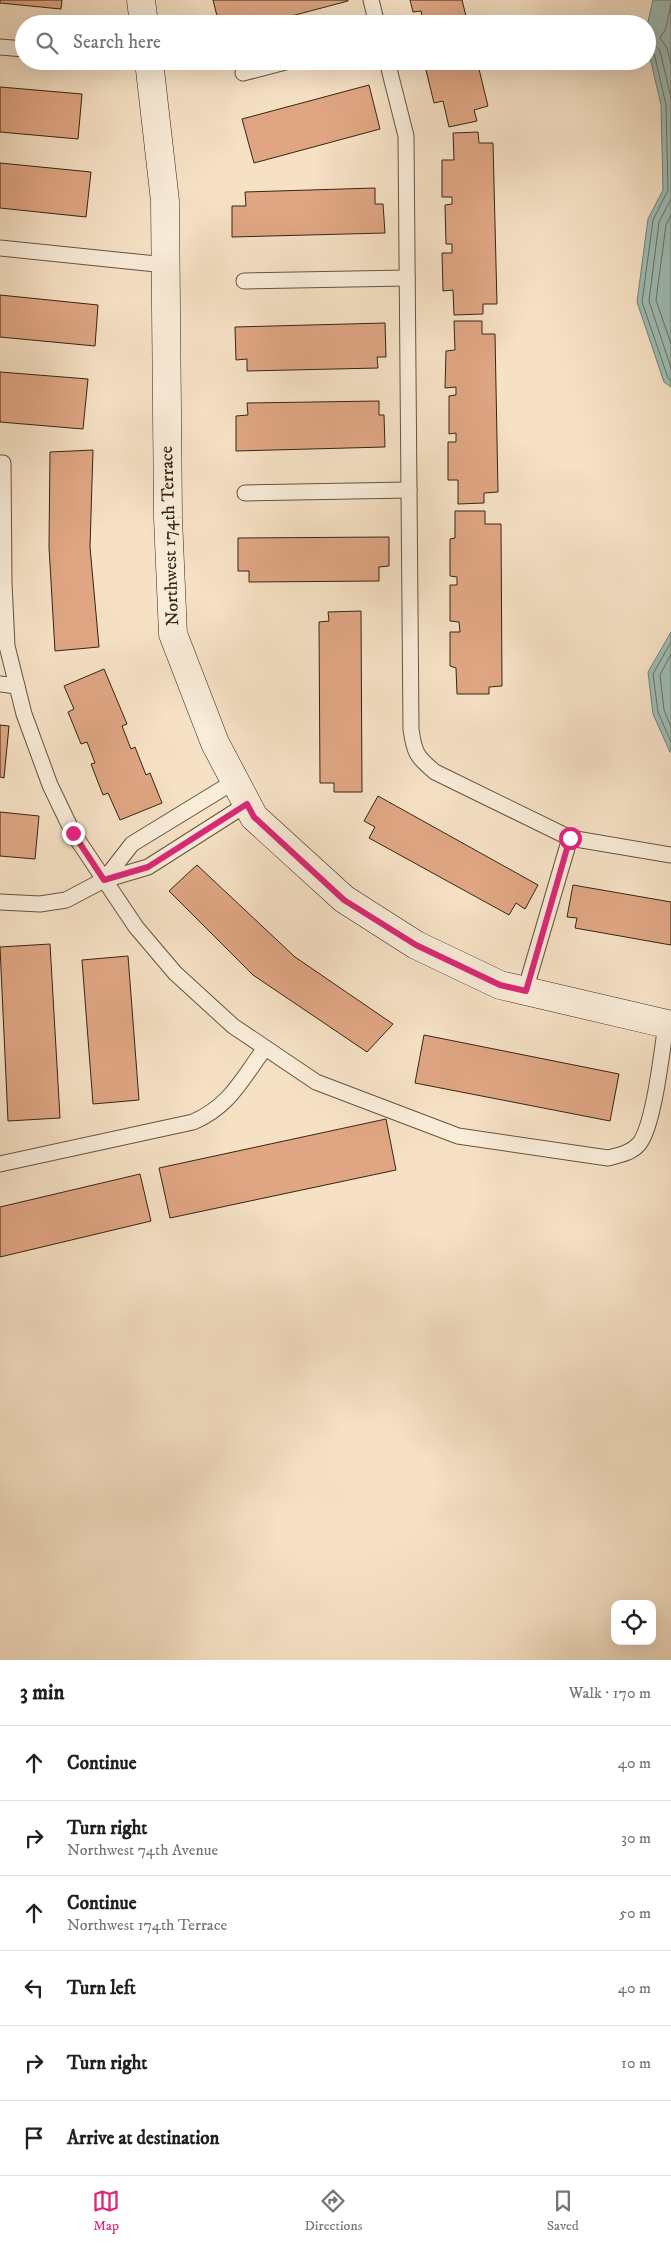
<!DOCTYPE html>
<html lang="en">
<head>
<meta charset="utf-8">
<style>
  body { margin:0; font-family:"IM FELL DW Pica",serif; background:#f2f2f2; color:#202124 }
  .controls { position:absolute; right:15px; bottom:15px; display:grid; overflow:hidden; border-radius:10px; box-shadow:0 5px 20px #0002 }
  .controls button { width:45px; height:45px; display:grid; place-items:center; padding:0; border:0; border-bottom:1px solid #e0e0e0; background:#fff; color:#202124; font:25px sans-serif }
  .stop { position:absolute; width:15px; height:15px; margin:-11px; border:4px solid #db2777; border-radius:50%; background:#fff }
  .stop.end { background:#db2777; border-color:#fff; box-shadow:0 1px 5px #0008 }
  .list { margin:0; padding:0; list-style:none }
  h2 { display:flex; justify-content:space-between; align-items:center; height:65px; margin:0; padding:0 20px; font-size:21px }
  h2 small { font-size:16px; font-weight:400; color:#757577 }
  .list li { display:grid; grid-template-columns:32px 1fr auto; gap:15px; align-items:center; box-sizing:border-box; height:75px; padding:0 20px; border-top:1px solid #e0e0e0 }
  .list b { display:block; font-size:19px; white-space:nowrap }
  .list p { margin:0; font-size:16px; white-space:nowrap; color:#757577 }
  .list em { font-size:16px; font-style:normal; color:#757577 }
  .icon { flex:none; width:28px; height:28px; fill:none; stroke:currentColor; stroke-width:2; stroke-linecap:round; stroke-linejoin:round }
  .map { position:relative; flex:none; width:671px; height:1660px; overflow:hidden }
  .search { position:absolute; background:#fff; box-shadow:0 5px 20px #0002; left:15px; right:15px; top:15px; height:55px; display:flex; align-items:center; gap:12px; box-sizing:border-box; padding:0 18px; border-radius:28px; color:#757577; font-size:19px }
  .sheet { height:515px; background:#fff }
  nav { display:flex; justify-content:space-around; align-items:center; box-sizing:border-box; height:70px; border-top:1px solid #e0e0e0; background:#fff; font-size:14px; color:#757577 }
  nav a { display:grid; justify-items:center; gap:2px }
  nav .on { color:#db2777 }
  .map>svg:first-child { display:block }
  .water { fill:#9dbdb6; stroke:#738175 }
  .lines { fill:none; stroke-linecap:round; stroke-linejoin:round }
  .shore { stroke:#687265; stroke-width:1 }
  .building { fill:#e0a684; stroke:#342614 }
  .lane-casing { stroke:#645540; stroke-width:17 }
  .secondary-casing { stroke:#342614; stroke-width:29 }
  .lane { stroke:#f9ecd9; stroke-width:15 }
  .secondary { stroke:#f9ecd9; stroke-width:28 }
  .route { stroke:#db2777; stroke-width:6 }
  .labels { text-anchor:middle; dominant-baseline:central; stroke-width:5; stroke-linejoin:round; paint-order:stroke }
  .street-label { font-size:18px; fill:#342614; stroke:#f9ecd9 }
</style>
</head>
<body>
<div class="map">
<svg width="671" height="1660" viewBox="0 0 671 1660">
  <rect width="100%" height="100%" fill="#f6e1c5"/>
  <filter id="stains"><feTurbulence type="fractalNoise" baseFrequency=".004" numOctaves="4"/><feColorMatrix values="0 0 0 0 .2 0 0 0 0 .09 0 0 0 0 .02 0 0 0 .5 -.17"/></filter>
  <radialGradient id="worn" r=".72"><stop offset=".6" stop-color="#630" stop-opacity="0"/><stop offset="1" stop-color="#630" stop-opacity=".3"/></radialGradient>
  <!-- water -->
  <g class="water">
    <polygon points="653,0 671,0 671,387 664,382 637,302 648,219 663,190 661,105 647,45 647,26"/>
    <polygon points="671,632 671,752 670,752 653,714 648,672"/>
  </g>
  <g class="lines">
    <!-- shore -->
    <g class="shore">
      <polyline points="671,4 666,28 660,38 667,48 671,64"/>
      <polyline points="647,43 655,45 660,51 671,98"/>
      <polyline points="647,50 654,53 666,105 668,190 653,220 642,302 668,378 671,381"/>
      <polyline points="671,199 659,222 649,301 671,368"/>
      <polyline points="671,215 666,225 656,300 671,344"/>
      <polyline points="671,642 653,674 658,712 671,742"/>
      <polyline points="671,654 660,675 664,710 671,727"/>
    </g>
  </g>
  <!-- building -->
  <g class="building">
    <polygon points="0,0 62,0 61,9 0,3"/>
    <polygon points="213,0 348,0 348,1 261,24 219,24"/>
    <polygon points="410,0 462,0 468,24 414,24 413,22 423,20 421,11 413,12"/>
    <polygon points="433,61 477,61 488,106 474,110 477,121 449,127 443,101 434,103 425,66 434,64"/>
    <polygon points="369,85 380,129 254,163 242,119"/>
    <polygon points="0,87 82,94 78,139 0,132"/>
    <polygon points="478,132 479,143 493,143 497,304 483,304 483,314 454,315 453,290 443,291 442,253 452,253 452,244 446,244 445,205 452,204 452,197 442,197 442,160 454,160 453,133"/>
    <polygon points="0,163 91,172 86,217 0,208"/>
    <polygon points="375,188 375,204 383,204 385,233 232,237 232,206 246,206 245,192"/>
    <polygon points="0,295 98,305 95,346 0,337"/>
    <polygon points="454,321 482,321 482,334 495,334 498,492 484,493 484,503 458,504 458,480 448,480 448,442 456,442 456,433 449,434 449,396 456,395 456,387 445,388 446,351 455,350"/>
    <polygon points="385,323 386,357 377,357 378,368 247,371 247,359 236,360 235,327"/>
    <polygon points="0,372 88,379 83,429 0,422"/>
    <polygon points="379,401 379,415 384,415 385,447 236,451 236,416 248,415 247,403"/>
    <polygon points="93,450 90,547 99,647 55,651 49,547 50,452"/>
    <polygon points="455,511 485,511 485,524 501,524 502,686 489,687 489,694 457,694 456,668 450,666 450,632 460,632 459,622 450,621 450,585 457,585 457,577 450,576 450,539 455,538"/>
    <polygon points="389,537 389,566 379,567 379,581 249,582 249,571 238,571 238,538"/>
    <polygon points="361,611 362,792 334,792 334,783 320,783 319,622 329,621 328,612"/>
    <polygon points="104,669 127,724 122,726 131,749 135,747 146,775 150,773 162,803 120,820 108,793 103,795 91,764 95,763 87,742 81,744 68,712 74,709 64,686"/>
    <polygon points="0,725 9,726 4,778 0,777"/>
    <polygon points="378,796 538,885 525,909 516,903 509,915 369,838 375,827 364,821"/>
    <polygon points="0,812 39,816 35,859 0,856"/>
    <polygon points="197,865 295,957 393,1024 367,1052 253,975 169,891"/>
    <polygon points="573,885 671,902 671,945 575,928 577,918 567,917"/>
    <polygon points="50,944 60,1118 8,1121 0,947"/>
    <polygon points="128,956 139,1100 93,1104 82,960"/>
    <polygon points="424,1035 619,1074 610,1121 415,1083"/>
    <polygon points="386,1119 396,1170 170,1218 159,1168"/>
    <polygon points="140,1174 151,1221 0,1257 0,1207"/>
  </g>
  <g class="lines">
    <defs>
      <g id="lane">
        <polyline points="371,0 377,24"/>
        <polyline points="0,47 24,49"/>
        <path d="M387,61L406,136L411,729C414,753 417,757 435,772L570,838L671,855"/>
        <polyline points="243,73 289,61"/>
        <polyline points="0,248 166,265"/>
        <polyline points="244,281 407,278"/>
        <path d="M0,463H3L4,583L7,646L24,714L50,785L73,833L136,927L175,973L233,1026L316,1082L458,1136L608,1158C620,1155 631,1153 639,1144C654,1126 662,1050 666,1024"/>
        <polyline points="245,493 409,490"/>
        <polyline points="0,684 17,686"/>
        <polyline points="104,880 132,844 235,781"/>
        <polyline points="0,902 40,904 66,900 104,880 148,867 247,804"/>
        <polyline points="525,991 570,838"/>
        <path d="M0,1164L193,1122C230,1106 242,1079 265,1048"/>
      </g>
      <g id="secondary">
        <polyline points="141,0 144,24"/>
        <polyline points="149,61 165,201 168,518 173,634 215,743 254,817 344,899 416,945 500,985 671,1025"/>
      </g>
    </defs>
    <!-- lane casing -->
    <use href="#lane" class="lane-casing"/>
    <!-- secondary casing -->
    <use href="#secondary" class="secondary-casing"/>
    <!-- lane -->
    <use href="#lane" class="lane"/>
    <!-- secondary -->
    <use href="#secondary" class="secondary"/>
  </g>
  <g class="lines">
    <!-- route -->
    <polyline class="route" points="73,833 104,880 148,867 247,804 254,817 344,900 416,945 500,985 526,991 570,838"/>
  </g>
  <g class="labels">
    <!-- street labels -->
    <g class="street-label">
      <text transform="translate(170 536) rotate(-92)">Northwest 174th Terrace</text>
    </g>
  </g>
  <rect width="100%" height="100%" filter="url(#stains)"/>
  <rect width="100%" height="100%" fill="url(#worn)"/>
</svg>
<div class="controls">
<button><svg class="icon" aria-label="locate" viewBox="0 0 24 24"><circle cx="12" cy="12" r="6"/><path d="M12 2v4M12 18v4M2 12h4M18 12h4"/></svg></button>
</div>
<div class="stop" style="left:570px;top:838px"></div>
<div class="stop end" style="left:73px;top:833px"></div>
<div class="search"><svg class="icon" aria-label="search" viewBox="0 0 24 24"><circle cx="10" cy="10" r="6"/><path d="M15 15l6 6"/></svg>Search here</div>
</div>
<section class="sheet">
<h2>3 min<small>Walk · 170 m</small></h2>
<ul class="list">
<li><svg class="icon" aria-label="ahead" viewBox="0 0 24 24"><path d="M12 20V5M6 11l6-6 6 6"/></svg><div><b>Continue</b></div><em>40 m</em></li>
<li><svg class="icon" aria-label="right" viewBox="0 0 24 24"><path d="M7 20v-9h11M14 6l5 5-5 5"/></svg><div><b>Turn right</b><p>Northwest 74th Avenue</p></div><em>30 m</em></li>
<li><svg class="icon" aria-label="ahead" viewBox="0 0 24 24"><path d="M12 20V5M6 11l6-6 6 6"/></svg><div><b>Continue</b><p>Northwest 174th Terrace</p></div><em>50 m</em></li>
<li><svg class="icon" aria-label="left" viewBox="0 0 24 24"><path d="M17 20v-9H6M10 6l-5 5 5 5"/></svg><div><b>Turn left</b></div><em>40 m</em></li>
<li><svg class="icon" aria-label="right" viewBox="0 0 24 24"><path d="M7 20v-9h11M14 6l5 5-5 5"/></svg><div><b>Turn right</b></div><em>10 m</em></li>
<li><svg class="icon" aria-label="arrive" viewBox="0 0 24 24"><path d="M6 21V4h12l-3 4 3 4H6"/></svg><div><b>Arrive at destination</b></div></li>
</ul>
</section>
<nav>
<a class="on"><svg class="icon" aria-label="map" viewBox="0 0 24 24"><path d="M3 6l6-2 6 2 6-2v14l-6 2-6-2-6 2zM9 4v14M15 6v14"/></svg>Map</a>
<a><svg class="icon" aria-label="directions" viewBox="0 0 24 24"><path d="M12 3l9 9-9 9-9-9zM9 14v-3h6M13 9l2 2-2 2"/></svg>Directions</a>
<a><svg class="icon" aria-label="saved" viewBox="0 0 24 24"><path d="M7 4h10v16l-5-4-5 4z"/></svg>Saved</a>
</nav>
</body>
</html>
